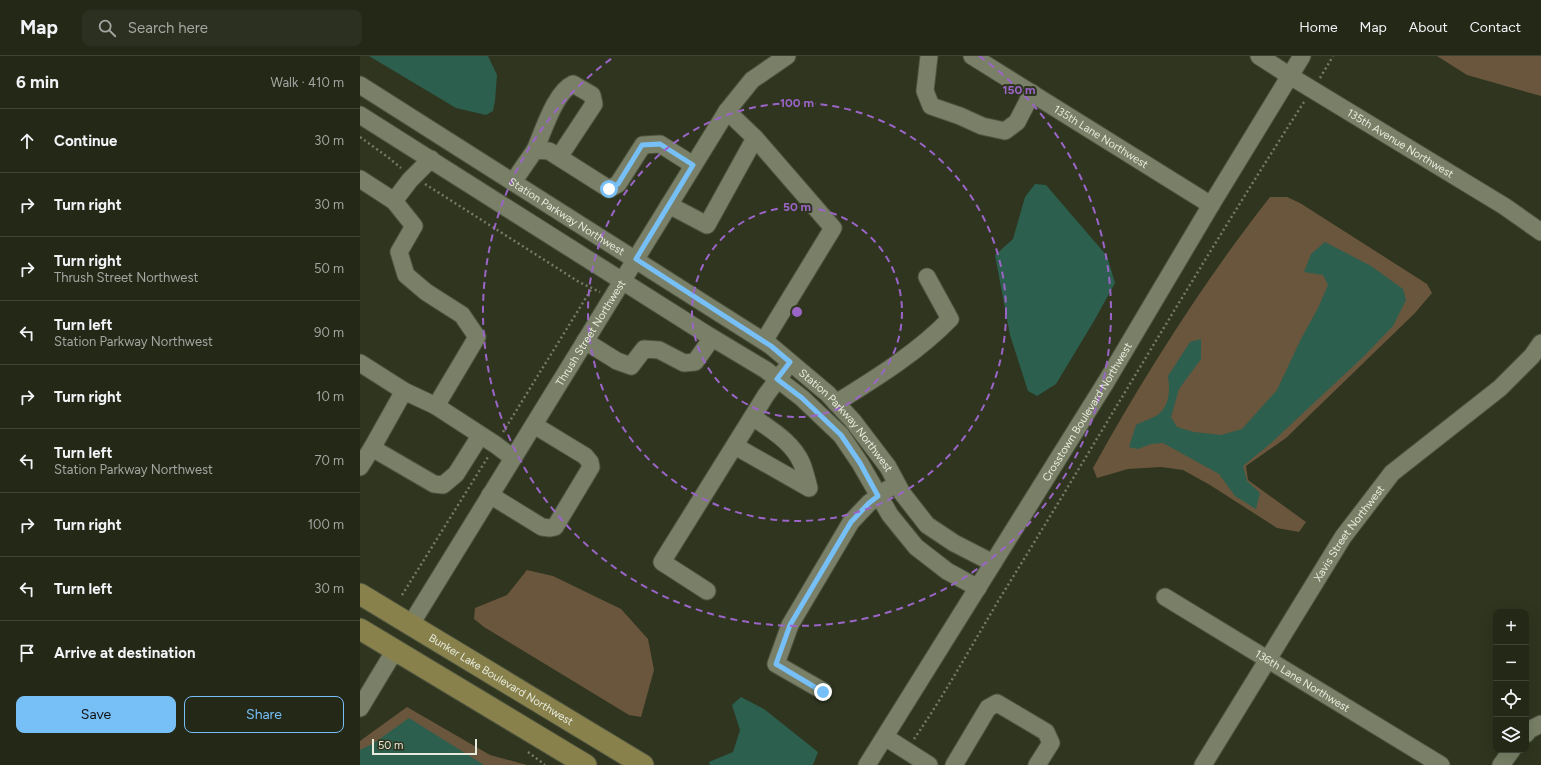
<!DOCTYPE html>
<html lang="en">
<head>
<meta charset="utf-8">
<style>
  body { margin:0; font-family:Figtree,sans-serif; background:#2b3020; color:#f1f3f6 }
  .controls { position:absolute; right:12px; bottom:12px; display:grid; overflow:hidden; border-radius:8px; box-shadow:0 4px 16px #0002 }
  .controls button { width:36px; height:36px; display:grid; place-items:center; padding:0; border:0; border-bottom:1px solid #404436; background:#232817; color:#f1f3f6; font:20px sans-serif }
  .scale { position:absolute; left:12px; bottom:10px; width:105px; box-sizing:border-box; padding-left:4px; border:2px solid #e7ebdd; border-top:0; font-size:11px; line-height:14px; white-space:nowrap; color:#e7ebdd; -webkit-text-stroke:3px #2f351f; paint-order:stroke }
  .stop { position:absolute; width:12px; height:12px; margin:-9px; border:3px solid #77bff7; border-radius:50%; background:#fff }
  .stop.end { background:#77bff7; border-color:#fff; box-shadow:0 1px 4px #0008 }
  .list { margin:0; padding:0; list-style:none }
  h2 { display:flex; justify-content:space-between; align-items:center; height:52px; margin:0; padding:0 16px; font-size:17px }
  h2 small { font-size:13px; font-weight:400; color:#a3a6a1 }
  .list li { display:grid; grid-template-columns:26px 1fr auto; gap:12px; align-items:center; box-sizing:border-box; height:64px; padding:0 16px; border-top:1px solid #404436 }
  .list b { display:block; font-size:15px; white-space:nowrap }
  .list p { margin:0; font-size:13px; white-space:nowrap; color:#a3a6a1 }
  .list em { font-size:13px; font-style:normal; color:#a3a6a1 }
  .actions { display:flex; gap:8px; padding:12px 16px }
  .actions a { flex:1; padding:9px 0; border:1px solid #77bff7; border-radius:8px; text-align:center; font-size:14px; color:#77bff7 }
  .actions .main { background:#77bff7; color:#111 }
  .icon { flex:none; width:22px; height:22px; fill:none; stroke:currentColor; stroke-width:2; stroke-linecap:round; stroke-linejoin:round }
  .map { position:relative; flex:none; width:1181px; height:709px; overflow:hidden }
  header { display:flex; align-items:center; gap:24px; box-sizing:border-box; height:56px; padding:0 20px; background:#232817; border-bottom:1px solid #404436 }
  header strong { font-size:19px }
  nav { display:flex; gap:22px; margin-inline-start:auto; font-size:14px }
  .search { width:280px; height:36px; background:#2b3020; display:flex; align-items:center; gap:10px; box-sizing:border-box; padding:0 14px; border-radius:8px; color:#a3a6a1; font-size:15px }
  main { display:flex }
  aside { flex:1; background:#232817 }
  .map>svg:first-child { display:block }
  .green { fill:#6a563d }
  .water { fill:#2c5f4e }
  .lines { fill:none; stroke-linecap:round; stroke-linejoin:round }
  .minor-casing { stroke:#4d533f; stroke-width:19 }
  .major-casing { stroke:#4d533f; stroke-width:23 }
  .path { stroke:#767b69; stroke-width:2.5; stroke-dasharray:2 3; stroke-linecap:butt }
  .minor { stroke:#798067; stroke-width:17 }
  .major { stroke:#88814c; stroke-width:21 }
  .route { stroke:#77bff7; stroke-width:5 }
  .ring { fill:none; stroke:#9b65c8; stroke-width:2; stroke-dasharray:7 5 }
  .labels { text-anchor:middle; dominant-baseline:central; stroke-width:4; stroke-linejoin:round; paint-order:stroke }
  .street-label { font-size:11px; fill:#e7ebdd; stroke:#2f351f }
  .centre { fill:#9b65c8; stroke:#2f351f; stroke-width:2 }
  .ring-label { font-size:12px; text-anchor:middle; font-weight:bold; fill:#9b65c8; stroke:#2f351f; stroke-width:4; stroke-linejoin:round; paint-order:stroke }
</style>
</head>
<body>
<header>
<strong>Map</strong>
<div class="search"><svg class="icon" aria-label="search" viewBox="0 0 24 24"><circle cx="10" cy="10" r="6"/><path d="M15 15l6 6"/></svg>Search here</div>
<nav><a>Home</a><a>Map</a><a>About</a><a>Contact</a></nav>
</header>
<main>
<aside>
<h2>6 min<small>Walk · 410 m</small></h2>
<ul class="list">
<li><svg class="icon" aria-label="ahead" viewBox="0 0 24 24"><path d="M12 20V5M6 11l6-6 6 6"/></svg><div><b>Continue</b></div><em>30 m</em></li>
<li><svg class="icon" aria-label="right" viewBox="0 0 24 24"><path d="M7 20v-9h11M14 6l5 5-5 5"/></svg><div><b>Turn right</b></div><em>30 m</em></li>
<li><svg class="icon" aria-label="right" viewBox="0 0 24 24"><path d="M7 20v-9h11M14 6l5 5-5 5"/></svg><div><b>Turn right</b><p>Thrush Street Northwest</p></div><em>50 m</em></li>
<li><svg class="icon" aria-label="left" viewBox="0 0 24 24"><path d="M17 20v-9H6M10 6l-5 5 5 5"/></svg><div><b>Turn left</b><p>Station Parkway Northwest</p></div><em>90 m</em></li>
<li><svg class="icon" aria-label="right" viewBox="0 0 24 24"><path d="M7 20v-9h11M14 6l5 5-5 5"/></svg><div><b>Turn right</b></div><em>10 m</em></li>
<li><svg class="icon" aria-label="left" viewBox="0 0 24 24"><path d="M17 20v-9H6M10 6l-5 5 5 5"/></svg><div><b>Turn left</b><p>Station Parkway Northwest</p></div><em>70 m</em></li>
<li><svg class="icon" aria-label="right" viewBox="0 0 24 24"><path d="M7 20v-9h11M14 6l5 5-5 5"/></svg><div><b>Turn right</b></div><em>100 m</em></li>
<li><svg class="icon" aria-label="left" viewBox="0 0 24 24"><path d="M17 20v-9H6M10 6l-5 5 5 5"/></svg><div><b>Turn left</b></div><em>30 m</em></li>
<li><svg class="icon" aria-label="arrive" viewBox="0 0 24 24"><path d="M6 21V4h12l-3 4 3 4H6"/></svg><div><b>Arrive at destination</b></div></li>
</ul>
<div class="actions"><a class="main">Save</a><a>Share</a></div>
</aside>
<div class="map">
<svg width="1181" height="709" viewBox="0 0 1181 709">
  <rect width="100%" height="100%" fill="#2f351f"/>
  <!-- green -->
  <g class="green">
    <polygon points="1077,0 1181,0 1181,40 1107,19"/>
    <path d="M910,141H927L940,147L1067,228L1072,237L1055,257L926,382L886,410L888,424L946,466L939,476L917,472L850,429L823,414L801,411L768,413L737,422L733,412C785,318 844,225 910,141Z"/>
    <polygon points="167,514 193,520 261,553 288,583 294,614 281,661 269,659 124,571 114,563 115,552 147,539"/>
    <polygon points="47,651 130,699 167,709 0,709 0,685"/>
  </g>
  <!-- water -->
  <g class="water">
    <polygon points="9,0 128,0 137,19 135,45 133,55 126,59 96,52"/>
    <polygon points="675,128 686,129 747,200 755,227 734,265 696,328 677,340 668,335 650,279 635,199 653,183 665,141"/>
    <path d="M965,186L1011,210L1043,233L1046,244L1033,270L1003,301L910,388L883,410L887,425L900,437L896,453L875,440L859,418L803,387L791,388L778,393L769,391L776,369C781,366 796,361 799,358C810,348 810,333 808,320L830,286L841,283V303L819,333L811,361L817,371L834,376L861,379L882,373L917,334L941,283L958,252L968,229L963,219L944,216L951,198Z"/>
    <polygon points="381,641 404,653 458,696 453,709 350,709 349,706 373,696 380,674 372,649"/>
    <polygon points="49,662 124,709 0,709 0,694 14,687"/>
  </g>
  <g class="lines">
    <defs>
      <g id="minor">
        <polyline points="569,0 565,35 571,50 600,60 622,70 645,75 657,66 672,37"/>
        <path id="s1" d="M612,0L851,149"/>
        <path id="s2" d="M899,0L930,20L1144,150L1181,176"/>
        <path id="s3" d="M0,29L411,290L468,338L493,365L528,411L542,437L567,469L594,487L633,507"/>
        <polyline points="0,59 346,278 406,314 442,342 481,379 500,407 530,459 556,491 587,515 618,532"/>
        <polyline points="395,82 473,172 404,285"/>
        <path d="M175,94C183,76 195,36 213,28L232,39L234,48L199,101"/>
        <polyline points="71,103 50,124 34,145 54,170 39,196 46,219 66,236 102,259 117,281 76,350"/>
        <polyline points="0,123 34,145"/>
        <polyline points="153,126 175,94 189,95 249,133 258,128 283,89 300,88 333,109"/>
        <polyline points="309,149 347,169 395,82 367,55"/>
        <polyline points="225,285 257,305 271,310 284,293 299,294 324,307 335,306 352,282"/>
        <polyline points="0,307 44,335 76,350 136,389 153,402"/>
        <path d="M476,347C516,322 557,297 590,263L567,221"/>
        <path d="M375,390L449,432C447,424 445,416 442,408C433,386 411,374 393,361"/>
        <polyline points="12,392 44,335"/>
        <polyline points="0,411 12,392 74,428 83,429 96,418 120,380"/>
        <polyline points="130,439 182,471 190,472 195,471 231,411 230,406 225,400 174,369"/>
        <polyline points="347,535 302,506 406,339 424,315"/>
        <path id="s4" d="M805,541L1081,709"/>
        <path id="s5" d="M51,568L367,55L392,24L427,0"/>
        <polyline points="463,635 416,608 430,569 491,466 509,447 528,433"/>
        <polyline points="0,652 35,594"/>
        <polyline points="1166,678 1169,674 1181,668"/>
        <polyline points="525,681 569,709"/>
        <path id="s6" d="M507,709L746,326L851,149L942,0"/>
        <polyline points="594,709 628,652 637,647 686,676 691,687 677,709"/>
        <path id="s7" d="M843,709L983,481L1032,417L1140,332L1172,300L1181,287"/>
        <polyline points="1141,709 1152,694"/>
      </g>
      <g id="major">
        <path id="s8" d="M0,538L283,709"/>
        <polyline points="0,573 226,709"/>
      </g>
    </defs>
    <!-- minor casing -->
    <use href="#minor" class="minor-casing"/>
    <!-- major casing -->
    <use href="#major" class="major-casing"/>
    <!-- path -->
    <g class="path">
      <polyline points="960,22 973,0"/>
      <polyline points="0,81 29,102 41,112"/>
      <polyline points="65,128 219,226 240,236"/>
      <polyline points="143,376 232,232"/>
      <polyline points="42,539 128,401"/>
      <path d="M554,683C585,638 612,589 640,542C742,377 839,209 944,46"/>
      <polyline points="168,696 185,709"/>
    </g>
    <!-- minor -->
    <use href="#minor" class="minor"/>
    <!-- major -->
    <use href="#major" class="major"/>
  </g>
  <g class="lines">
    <!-- route -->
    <polyline class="route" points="249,133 258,128 282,89 300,88 333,109 276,203 411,290 430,306 417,323 442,342 481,379 500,407 518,440 509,447 491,466 430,569 416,608 463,636"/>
  </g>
  <!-- distance rings -->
  <g class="ring">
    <circle cx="437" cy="256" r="105"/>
    <circle cx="437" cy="256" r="209"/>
    <path d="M619 0A314 314 0 1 1 255 0"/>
  </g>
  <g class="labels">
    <!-- street labels -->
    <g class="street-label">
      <text stroke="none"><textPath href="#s1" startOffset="152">135th Lane Northwest</textPath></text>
      <text stroke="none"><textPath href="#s2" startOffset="166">135th Avenue Northwest</textPath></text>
      <text stroke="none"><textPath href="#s3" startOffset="245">Station Parkway Northwest</textPath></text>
      <text stroke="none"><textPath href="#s5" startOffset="342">Thrush Street Northwest</textPath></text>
      <text stroke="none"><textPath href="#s6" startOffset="416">Crosstown Boulevard Northwest</textPath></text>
      <text stroke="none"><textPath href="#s3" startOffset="593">Station Parkway Northwest</textPath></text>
      <text stroke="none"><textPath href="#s7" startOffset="274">Xavis Street Northwest</textPath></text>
      <text stroke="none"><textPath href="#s8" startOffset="165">Bunker Lake Boulevard Northwest</textPath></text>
      <text stroke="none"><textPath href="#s4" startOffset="161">136th Lane Northwest</textPath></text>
    </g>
  </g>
  <circle cx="437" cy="256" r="6" class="centre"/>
  <g class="ring-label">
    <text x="659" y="38">150 m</text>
    <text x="437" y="51">100 m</text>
    <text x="437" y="155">50 m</text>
  </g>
</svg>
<div class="controls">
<button>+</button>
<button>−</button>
<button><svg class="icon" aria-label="locate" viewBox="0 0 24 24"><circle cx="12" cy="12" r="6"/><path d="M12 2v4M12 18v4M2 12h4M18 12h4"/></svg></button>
<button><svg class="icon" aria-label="layers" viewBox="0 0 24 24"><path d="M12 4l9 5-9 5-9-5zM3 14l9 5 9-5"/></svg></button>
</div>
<div class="scale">50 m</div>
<div class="stop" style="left:249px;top:133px"></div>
<div class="stop end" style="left:463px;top:636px"></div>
</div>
</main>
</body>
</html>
